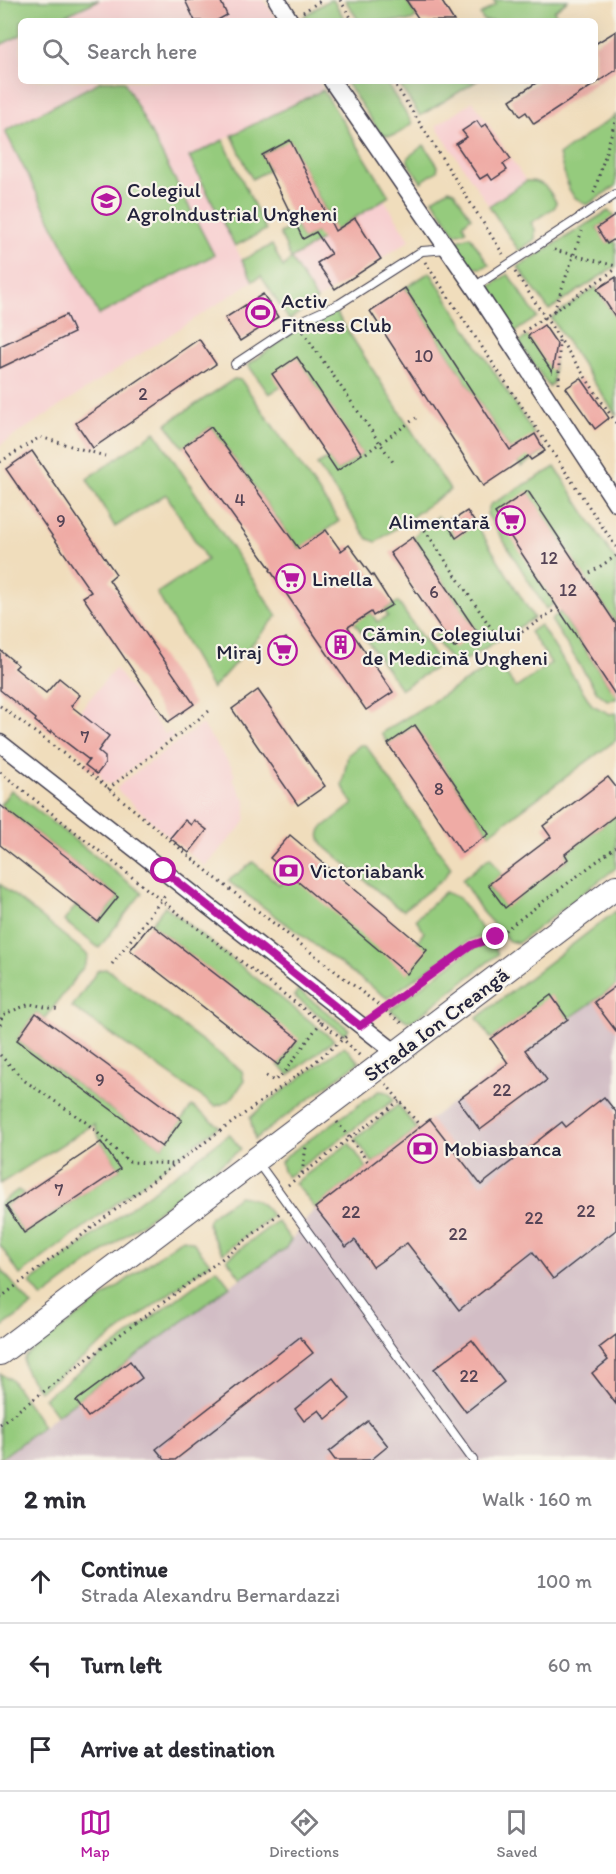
<!DOCTYPE html>
<html lang="en">
<head>
<meta charset="utf-8">
<style>
  body { margin:0; font-family:Itim,sans-serif; background:#f7f7f7; color:#2b2b33 }
  .stop { position:absolute; width:18px; height:18px; margin:-14px; border:4px solid #b5179e; border-radius:50%; background:#fff }
  .stop.end { background:#b5179e; border-color:#fff; box-shadow:0 2px 6px #0008 }
  .list { margin:0; padding:0; list-style:none }
  h2 { display:flex; justify-content:space-between; align-items:center; height:78px; margin:0; padding:0 24px; font-size:26px }
  h2 small { font-size:20px; font-weight:400; color:#7c7c81 }
  .list li { display:grid; grid-template-columns:39px 1fr auto; gap:18px; align-items:center; box-sizing:border-box; height:84px; padding:0 24px; border-top:2px solid #e1e1e2 }
  .list b { display:block; font-size:22px; white-space:nowrap }
  .list p { margin:0; font-size:20px; white-space:nowrap; color:#7c7c81 }
  .list em { font-size:20px; font-style:normal; color:#7c7c81 }
  .icon { flex:none; width:33px; height:33px; fill:none; stroke:currentColor; stroke-width:2; stroke-linecap:round; stroke-linejoin:round }
  .map { position:relative; flex:none; width:616px; height:1460px; overflow:hidden }
  .search { position:absolute; background:#fff; box-shadow:0 6px 24px #0002; left:18px; right:18px; top:18px; height:66px; display:flex; align-items:center; gap:15px; box-sizing:border-box; padding:0 21px; border-radius:9px; color:#7c7c81; font-size:22px }
  .sheet { height:330px; background:#fff }
  nav { display:flex; justify-content:space-around; align-items:center; box-sizing:border-box; height:84px; border-top:2px solid #e1e1e2; background:#fff; font-size:16px; color:#7c7c81 }
  nav a { display:grid; justify-items:center; gap:3px }
  nav .on { color:#b5179e }
  .map>svg:first-child { display:block }
  .built { fill:#f7cfd0 }
  .industrial { fill:#d2bdc5 }
  .green { fill:#95cb7d; stroke:#5c765c; stroke-width:1.5 }
  .building { fill:#efaba5 }
  .lines { fill:none; stroke-linecap:round; stroke-linejoin:round }
  .lane-casing { stroke:#413e4e; stroke-width:10 }
  .street-casing { stroke:#413e4e; stroke-width:19 }
  .secondary-casing { stroke:#413e4e; stroke-width:26 }
  .path { stroke:#413e4e; stroke-width:3; stroke-dasharray:1.5 4.5; stroke-linecap:butt }
  .lane { stroke:#fff; stroke-width:8 }
  .street { stroke:#fff; stroke-width:16 }
  .secondary { stroke:#fff; stroke-width:24 }
  .route { stroke:#b5179e; stroke-width:8 }
  .labels { text-anchor:middle; dominant-baseline:central; stroke-width:4.5; stroke-linejoin:round; paint-order:stroke }
  .number-label { font-size:18px; fill:#554456 }
  .poi-label { font-size:21px; fill:#22223b; stroke:#f7f3e8; text-anchor:start }
  .street-label { font-size:21px; fill:#22223b; stroke:#f7f3e8 }
</style>
</head>
<body>
<div class="map">
<svg width="616" height="1460" viewBox="0 0 616 1460">
  <rect width="100%" height="100%" fill="#f7f3e8"/>
  <filter id="ink" filterUnits="userSpaceOnUse"><feTurbulence type="fractalNoise" baseFrequency=".0167" numOctaves="2"/><feDisplacementMap in="SourceGraphic" scale="12" xChannelSelector="R" yChannelSelector="G"/><feConvolveMatrix kernelMatrix="1 2 1 2 8 2 1 2 1" color-interpolation-filters="sRGB"/></filter>
  <filter id="wash" filterUnits="userSpaceOnUse"><feTurbulence type="fractalNoise" baseFrequency=".008" numOctaves="4" result="noise"/><feDisplacementMap in="SourceGraphic" scale="24" xChannelSelector="R" yChannelSelector="G"/><feGaussianBlur stdDeviation="1.35" result="paint"/><feColorMatrix in="noise" values="0 0 0 0 0 0 0 0 0 0 0 0 0 0 0 0 0 1.4 0 .05"/><feComposite in="paint" operator="in"/></filter>
  <g filter="url(#wash)">
    <rect width="100%" height="100%" fill="#f0ddbc"/>
    <!-- built -->
    <g class="built">
      <polygon points="0,0 264,0 278,21 21,21 21,81 318,81 323,90 189,157 253,281 0,445"/>
      <polygon points="473,101 526,181 489,206 436,126"/>
      <polygon points="384,199 410,240 317,300 291,260"/>
      <polygon points="115,668 165,734 170,731 174,736 110,785 100,778 102,776 98,772 105,763 105,757 98,751 109,736 79,712"/>
      <polygon points="202,724 233,769 232,770 235,775 232,778 246,802 246,819 242,826 205,866 170,838 116,789 124,781"/>
    </g>
    <!-- industrial -->
    <polygon class="industrial" points="616,986 616,1460 0,1460 76,1401 241,1278 285,1249 315,1208 430,1119"/>
    <!-- green -->
    <g class="green">
      <polygon points="0,0 99,0 53,21 21,21 21,35 0,45"/>
      <polygon points="329,0 333,0 346,21 307,21 304,16"/>
      <polygon points="345,0 406,0 417,17 411,21 359,21"/>
      <polygon points="493,0 568,0 554,11 560,21 484,21 480,15 496,4"/>
      <polygon points="101,81 124,81 214,255 99,315 5,131"/>
      <path d="M345,81H385L412,123C401,132 395,139 381,134Z"/>
      <polygon points="397,81 477,81 420,116"/>
      <polygon points="323,90 389,196 291,259 317,300 289,320 261,276 253,281 242,260 272,245 283,267 291,259 280,233 296,225 303,239 332,224 290,141 262,154 269,170 252,179 232,135"/>
      <polygon points="616,115 616,186 587,205 574,197 569,189 559,155"/>
      <polygon points="223,140 266,230 235,246 189,157"/>
      <polygon points="424,145 438,166 437,171 421,182 408,162 408,157"/>
      <path d="M526,181C543,180 548,188 556,202L555,207L531,223L535,229V239L519,251L489,206Z"/>
      <polygon points="449,189 454,191 471,217 463,224 466,231 455,234 433,199"/>
      <polygon points="608,211 615,216 597,228 607,243 613,240 616,244 616,266 549,310 518,267"/>
      <polygon points="470,236 489,265 481,268 469,267 458,253 458,240"/>
      <polygon points="430,272 545,451 521,467 405,288"/>
      <polygon points="508,274 537,317 513,333 487,295 488,288"/>
      <polygon points="596,287 616,318 616,415 551,318"/>
      <polygon points="335,311 450,490 376,542 368,539 317,465 329,458 337,471 362,454 297,358 281,387 269,394 248,365 292,333"/>
      <polygon points="528,336 554,361 553,383 549,387 519,342"/>
      <polygon points="234,379 241,380 339,521 299,549 211,427 183,447 166,424"/>
      <polygon points="155,432 277,616 212,689 157,593 207,560 166,494 115,527 87,479"/>
      <polygon points="555,467 616,561 616,624 528,492 555,603 546,609 487,514 490,505"/>
      <polygon points="438,517 447,524 456,537 476,524 534,618 461,663 450,660 434,637 440,626 477,632 413,537 429,522"/>
      <polygon points="334,593 364,616 371,612 377,622 388,616 384,610 398,602 435,657 435,668 401,689"/>
      <polygon points="560,612 610,687 616,684 616,699 607,700 597,692 551,620"/>
      <polygon points="540,625 592,705 610,714 616,713 616,740 489,834 415,726 388,744 381,733 497,662 516,688 551,663 530,632"/>
      <path d="M360,745H365L369,750L451,868L443,879L404,910L397,907L323,845C319,838 318,834 322,828L353,804L342,785L348,755Z"/>
      <polygon points="11,790 142,893 99,948 64,921 76,905 98,922 118,897 0,805"/>
      <polygon points="616,815 616,868 518,943 509,941 483,913 462,880 490,857 502,874 488,886 505,907 568,859 565,854"/>
      <polygon points="253,862 280,885 290,875 417,942 424,932 416,919 445,892 459,898 487,936 470,940 387,998 228,881"/>
      <polygon points="0,884 88,955 85,965 45,1019 36,1013 17,1040 162,1147 192,1106 219,1126 20,1275 0,1245 0,1203 18,1190 24,1194 6,1206 24,1233 120,1169 101,1142 94,1124 0,1184"/>
      <polygon points="165,906 334,1040 289,1075 278,1065 298,1040 151,924"/>
      <polygon points="616,911 616,986 568,1019 551,996 491,1039 477,1018"/>
      <polygon points="493,944 498,954 414,1020 407,1021 390,1010 473,948"/>
      <path d="M107,969L242,1071L244,1081C235,1094 232,1103 215,1106L72,1007L98,970Z"/>
      <polygon points="298,990 349,1029 344,1034 294,996"/>
      <polygon points="344,1046 359,1062 255,1139 250,1118 265,1104"/>
      <path d="M379,1091C387,1091 390,1093 394,1100L287,1177L283,1171L281,1162L286,1156Z"/>
      <polygon points="398,1105 417,1129 373,1163 355,1139"/>
      <polygon points="229,1134 241,1149 42,1298 30,1283"/>
      <polygon points="349,1143 367,1168 315,1208 295,1183"/>
      <path d="M239,1196C253,1197 265,1204 272,1216L223,1253C197,1216 207,1219 239,1196Z"/>
      <polygon points="277,1221 291,1240 285,1249 241,1278 227,1259"/>
      <path d="M184,1239L193,1242L210,1263L39,1391C32,1380 20,1369 25,1356L179,1241Z"/>
      <polygon points="0,1268 32,1306 0,1328"/>
      <polygon points="217,1269 230,1286 57,1415 44,1398"/>
      <polygon points="0,1374 11,1379 43,1426 0,1459"/>
    </g>
    <g id="blocks">
      <!-- building -->
      <g class="building">
        <polygon points="185,0 220,0 227,15 216,21 195,21"/>
        <polygon points="406,0 441,0 454,21 420,21"/>
        <polygon points="616,31 616,70 534,124 526,112 520,116 510,100 539,81 595,81 595,44"/>
        <polygon points="477,121 481,127 486,124 511,159 503,164 507,170 492,180 488,174 480,179 456,144 467,137 462,131"/>
        <polygon points="290,140 335,231 355,218 381,259 335,289 317,263 331,254 316,232 303,239 262,155"/>
        <polygon points="616,215 616,238 607,244 597,228"/>
        <polygon points="616,277 616,318 597,289"/>
        <polygon points="405,288 510,450 535,434 545,451 531,460 528,456 483,486 370,311"/>
        <polygon points="263,294 278,317 240,341 225,318"/>
        <polygon points="66,315 74,333 0,368 0,346"/>
        <polygon points="544,325 557,344 552,372 528,336"/>
        <polygon points="199,339 216,364 93,448 76,423"/>
        <polygon points="297,357 362,454 337,471 272,374"/>
        <polygon points="581,378 609,418 595,429 566,388"/>
        <polygon points="211,427 299,549 326,530 341,551 349,545 372,576 373,575 392,605 373,616 371,612 348,627 393,692 366,710 270,570 271,569 183,447"/>
        <polygon points="32,451 116,574 109,580 194,704 168,722 83,597 91,592 6,469"/>
        <polygon points="528,491 616,624 616,696 495,513"/>
        <polygon points="467,511 476,524 456,538 447,524"/>
        <polygon points="413,537 477,632 454,648 390,553"/>
        <polygon points="286,638 296,655 283,663 272,646"/>
        <polygon points="0,650 18,665 15,668 46,693 59,678 80,695 71,706 109,736 98,751 105,757 105,764 97,774 85,765 89,760 51,731 50,733 35,721 36,719 0,690"/>
        <polygon points="258,690 325,786 298,805 232,709"/>
        <polygon points="415,725 489,834 462,853 388,744"/>
        <polygon points="608,777 616,787 616,815 565,854 568,859 505,908 488,885 551,837 543,826"/>
        <polygon points="0,805 118,897 98,922 0,845"/>
        <polygon points="185,820 191,825 194,820 207,830 189,853 170,838"/>
        <polygon points="290,835 427,950 407,974 270,858"/>
        <polygon points="151,924 299,1039 278,1065 130,950"/>
        <polygon points="616,986 616,1031 594,1002"/>
        <polygon points="551,995 568,1019 525,1050 547,1080 480,1130 458,1100 508,1063 491,1039"/>
        <polygon points="36,1013 182,1120 162,1147 17,1040"/>
        <polygon points="604,1097 616,1112 616,1230 553,1279 533,1252 459,1310 407,1243 373,1267 355,1240 346,1247 315,1208 430,1119 481,1185 562,1122 566,1127"/>
        <polygon points="101,1142 120,1169 24,1233 6,1206"/>
        <polygon points="616,1335 616,1404 592,1373 608,1360 599,1348"/>
        <polygon points="300,1337 313,1353 175,1460 165,1460 156,1449"/>
        <polygon points="472,1340 504,1382 466,1412 434,1369"/>
        <polygon points="130,1361 142,1378 88,1417 76,1401"/>
        <polygon points="333,1378 350,1399 326,1419 319,1410 304,1421 295,1409"/>
        <polygon points="368,1421 388,1446 371,1460 335,1460 329,1452"/>
      </g>
    </g>
  </g>
  <g filter="url(#ink)">
    <use href="#blocks" fill-opacity="0" stroke="#413e4e" stroke-width="1.5"/>
    <g class="lines">
      <defs>
        <g id="lane">
          <polyline points="474,287 616,194"/>
          <polyline points="235,364 297,323 339,304 422,251 448,249"/>
          <polyline points="256,1160 473,1460"/>
        </g>
        <g id="street">
          <polyline points="277,0 290,21"/>
          <polyline points="332,81 474,287 616,503"/>
          <polyline points="0,743 396,1053"/>
        </g>
        <polyline id="secondary" points="0,1353 616,887"/>
      </defs>
      <!-- lane casing -->
      <use href="#lane" class="lane-casing"/>
      <!-- street casing -->
      <use href="#street" class="street-casing"/>
      <!-- secondary casing -->
      <use href="#secondary" class="secondary-casing"/>
      <!-- path -->
      <g class="path">
        <polyline points="340,0 353,21"/>
        <polyline points="303,12 322,0"/>
        <polyline points="393,81 503,254"/>
        <polyline points="594,193 616,118"/>
        <polyline points="554,250 616,266"/>
        <polyline points="425,262 616,547"/>
        <polyline points="515,272 616,423"/>
        <polyline points="554,311 582,231"/>
        <polyline points="303,332 393,462"/>
        <polyline points="523,332 616,269"/>
        <polyline points="559,384 559,340"/>
        <polyline points="366,453 416,418"/>
        <polyline points="0,462 40,437 105,456"/>
        <polyline points="418,520 502,644"/>
        <polyline points="590,573 616,556"/>
        <polyline points="522,632 558,608"/>
        <polyline points="0,706 96,778 213,876 403,1024"/>
        <polyline points="0,772 162,901 343,1039 361,1057"/>
        <polyline points="108,789 209,711"/>
        <polyline points="112,964 166,894"/>
        <polyline points="375,1015 472,945 496,937 616,847"/>
        <polyline points="0,1025 2,1015 30,1004 60,1010"/>
        <polyline points="0,1055 25,1081 87,1123 129,1162 175,1164"/>
        <polyline points="266,1076 274,1081 283,1074 321,1022"/>
        <polyline points="386,1084 420,1126"/>
        <polyline points="337,1122 369,1163"/>
        <polyline points="302,1173 306,1147"/>
        <polyline points="288,1185 399,1101"/>
        <polyline points="0,1298 175,1164 310,1066 348,1035"/>
        <polyline points="0,1424 219,1261 280,1213"/>
      </g>
      <!-- lane -->
      <use href="#lane" class="lane"/>
      <!-- street -->
      <use href="#street" class="street"/>
      <!-- secondary -->
      <use href="#secondary" class="secondary"/>
    </g>
  </g>
  <g class="lines" filter="url(#ink)">
    <!-- route -->
    <polyline class="route" points="164,871 360,1026 472,945 496,937"/>
  </g>
  <!-- icons -->
  <defs>
    <symbol id="university-ring" viewBox="-11 -11 22 22"><circle r="9.5" fill="#f7f3e8" stroke="#b5179e" stroke-width="1.5"/><path d="M0-5L7-2L0 1L-7-2ZM-4 1L0 2.5L4 1V4Q0 6-4 4Z" fill="#b5179e"/></symbol>
    <symbol id="stadium-ring" viewBox="-11 -11 22 22"><circle r="9.5" fill="#f7f3e8" stroke="#b5179e" stroke-width="1.5"/><path d="M0-5a6.5 5 0 1 0 0 10a6.5 5 0 1 0 0-10ZM-3.5-1.8h7v3.6h-7Z" fill="#b5179e"/></symbol>
    <symbol id="supermarket-ring" viewBox="-11 -11 22 22"><circle r="9.5" fill="#f7f3e8" stroke="#b5179e" stroke-width="1.5"/><path d="M-6-5.5h2.5l.6 2H6L4.5 2H-2.5L-4.4-4H-6ZM-1.5 3.2a1.3 1.3 0 1 0 .1 0ZM3 3.2a1.3 1.3 0 1 0 .1 0Z" fill="#b5179e"/></symbol>
    <symbol id="building-ring" viewBox="-11 -11 22 22"><circle r="9.5" fill="#f7f3e8" stroke="#b5179e" stroke-width="1.5"/><path d="M-4-6H4V6H1V3H-1V6H-4ZM-2.5-4.3h1.7v1.8h-1.7ZM.8-4.3h1.7v1.8H.8ZM-2.5-1h1.7V.8h-1.7ZM.8-1h1.7V.8H.8Z" fill="#b5179e"/></symbol>
    <symbol id="bank-ring" viewBox="-11 -11 22 22"><circle r="9.5" fill="#f7f3e8" stroke="#b5179e" stroke-width="1.5"/><path d="M-6-4H6V4H-6ZM0-2.3a2.3 2.3 0 1 0 0 4.6a2.3 2.3 0 1 0 0-4.6Z" fill="#b5179e"/></symbol>
  </defs>
  <g fill-rule="evenodd">
    <use href="#university-ring" x="90" y="184" width="33" height="33"/>
    <use href="#stadium-ring" x="244" y="296" width="33" height="33"/>
    <use href="#supermarket-ring" x="494" y="504" width="33" height="33"/>
    <use href="#supermarket-ring" x="274" y="562" width="33" height="33"/>
    <use href="#building-ring" x="324" y="628" width="33" height="33"/>
    <use href="#supermarket-ring" x="266" y="634" width="33" height="33"/>
    <use href="#bank-ring" x="272" y="854" width="33" height="33"/>
    <use href="#bank-ring" x="406" y="1132" width="33" height="33"/>
  </g>
  <g class="labels">
    <!-- number labels -->
    <g class="number-label">
      <text x="424" y="356">10</text>
      <text x="143" y="394">2</text>
      <text x="240" y="500">4</text>
      <text x="61" y="521">9</text>
      <text x="549" y="558">12</text>
      <text x="568" y="590">12</text>
      <text x="434" y="592">6</text>
      <text x="85" y="737">7</text>
      <text x="439" y="789">8</text>
      <text x="100" y="1080">9</text>
      <text x="502" y="1090">22</text>
      <text x="59" y="1190">7</text>
      <text x="586" y="1211">22</text>
      <text x="351" y="1212">22</text>
      <text x="534" y="1218">22</text>
      <text x="458" y="1234">22</text>
      <text x="469" y="1376">22</text>
    </g>
    <!-- poi labels -->
    <g class="poi-label">
      <text x="127" y="189">Colegiul<tspan x="127" dy="24">AgroIndustrial Ungheni</tspan></text>
      <text x="281" y="300">Activ<tspan x="281" dy="24">Fitness Club</tspan></text>
      <text x="490" y="521" text-anchor="end">Alimentară</text>
      <text x="312" y="578">Linella</text>
      <text x="362" y="633">Cămin, Colegiului<tspan x="362" dy="24">de Medicină Ungheni</tspan></text>
      <text x="262" y="651" text-anchor="end">Miraj</text>
      <text x="310" y="870">Victoriabank</text>
      <text x="444" y="1148">Mobiasbanca</text>
    </g>
    <!-- street labels -->
    <g class="street-label">
      <text transform="translate(436 1024) rotate(-37)">Strada Ion Creangă</text>
    </g>
  </g>
</svg>
<div class="stop" style="left:164px;top:871px"></div>
<div class="stop end" style="left:496px;top:937px"></div>
<div class="search"><svg class="icon" aria-label="search" viewBox="0 0 24 24"><circle cx="10" cy="10" r="6"/><path d="M15 15l6 6"/></svg>Search here</div>
</div>
<section class="sheet">
<h2>2 min<small>Walk · 160 m</small></h2>
<ul class="list">
<li><svg class="icon" aria-label="ahead" viewBox="0 0 24 24"><path d="M12 20V5M6 11l6-6 6 6"/></svg><div><b>Continue</b><p>Strada Alexandru Bernardazzi</p></div><em>100 m</em></li>
<li><svg class="icon" aria-label="left" viewBox="0 0 24 24"><path d="M17 20v-9H6M10 6l-5 5 5 5"/></svg><div><b>Turn left</b></div><em>60 m</em></li>
<li><svg class="icon" aria-label="arrive" viewBox="0 0 24 24"><path d="M6 21V4h12l-3 4 3 4H6"/></svg><div><b>Arrive at destination</b></div></li>
</ul>
</section>
<nav>
<a class="on"><svg class="icon" aria-label="map" viewBox="0 0 24 24"><path d="M3 6l6-2 6 2 6-2v14l-6 2-6-2-6 2zM9 4v14M15 6v14"/></svg>Map</a>
<a><svg class="icon" aria-label="directions" viewBox="0 0 24 24"><path d="M12 3l9 9-9 9-9-9zM9 14v-3h6M13 9l2 2-2 2"/></svg>Directions</a>
<a><svg class="icon" aria-label="saved" viewBox="0 0 24 24"><path d="M7 4h10v16l-5-4-5 4z"/></svg>Saved</a>
</nav>
</body>
</html>
